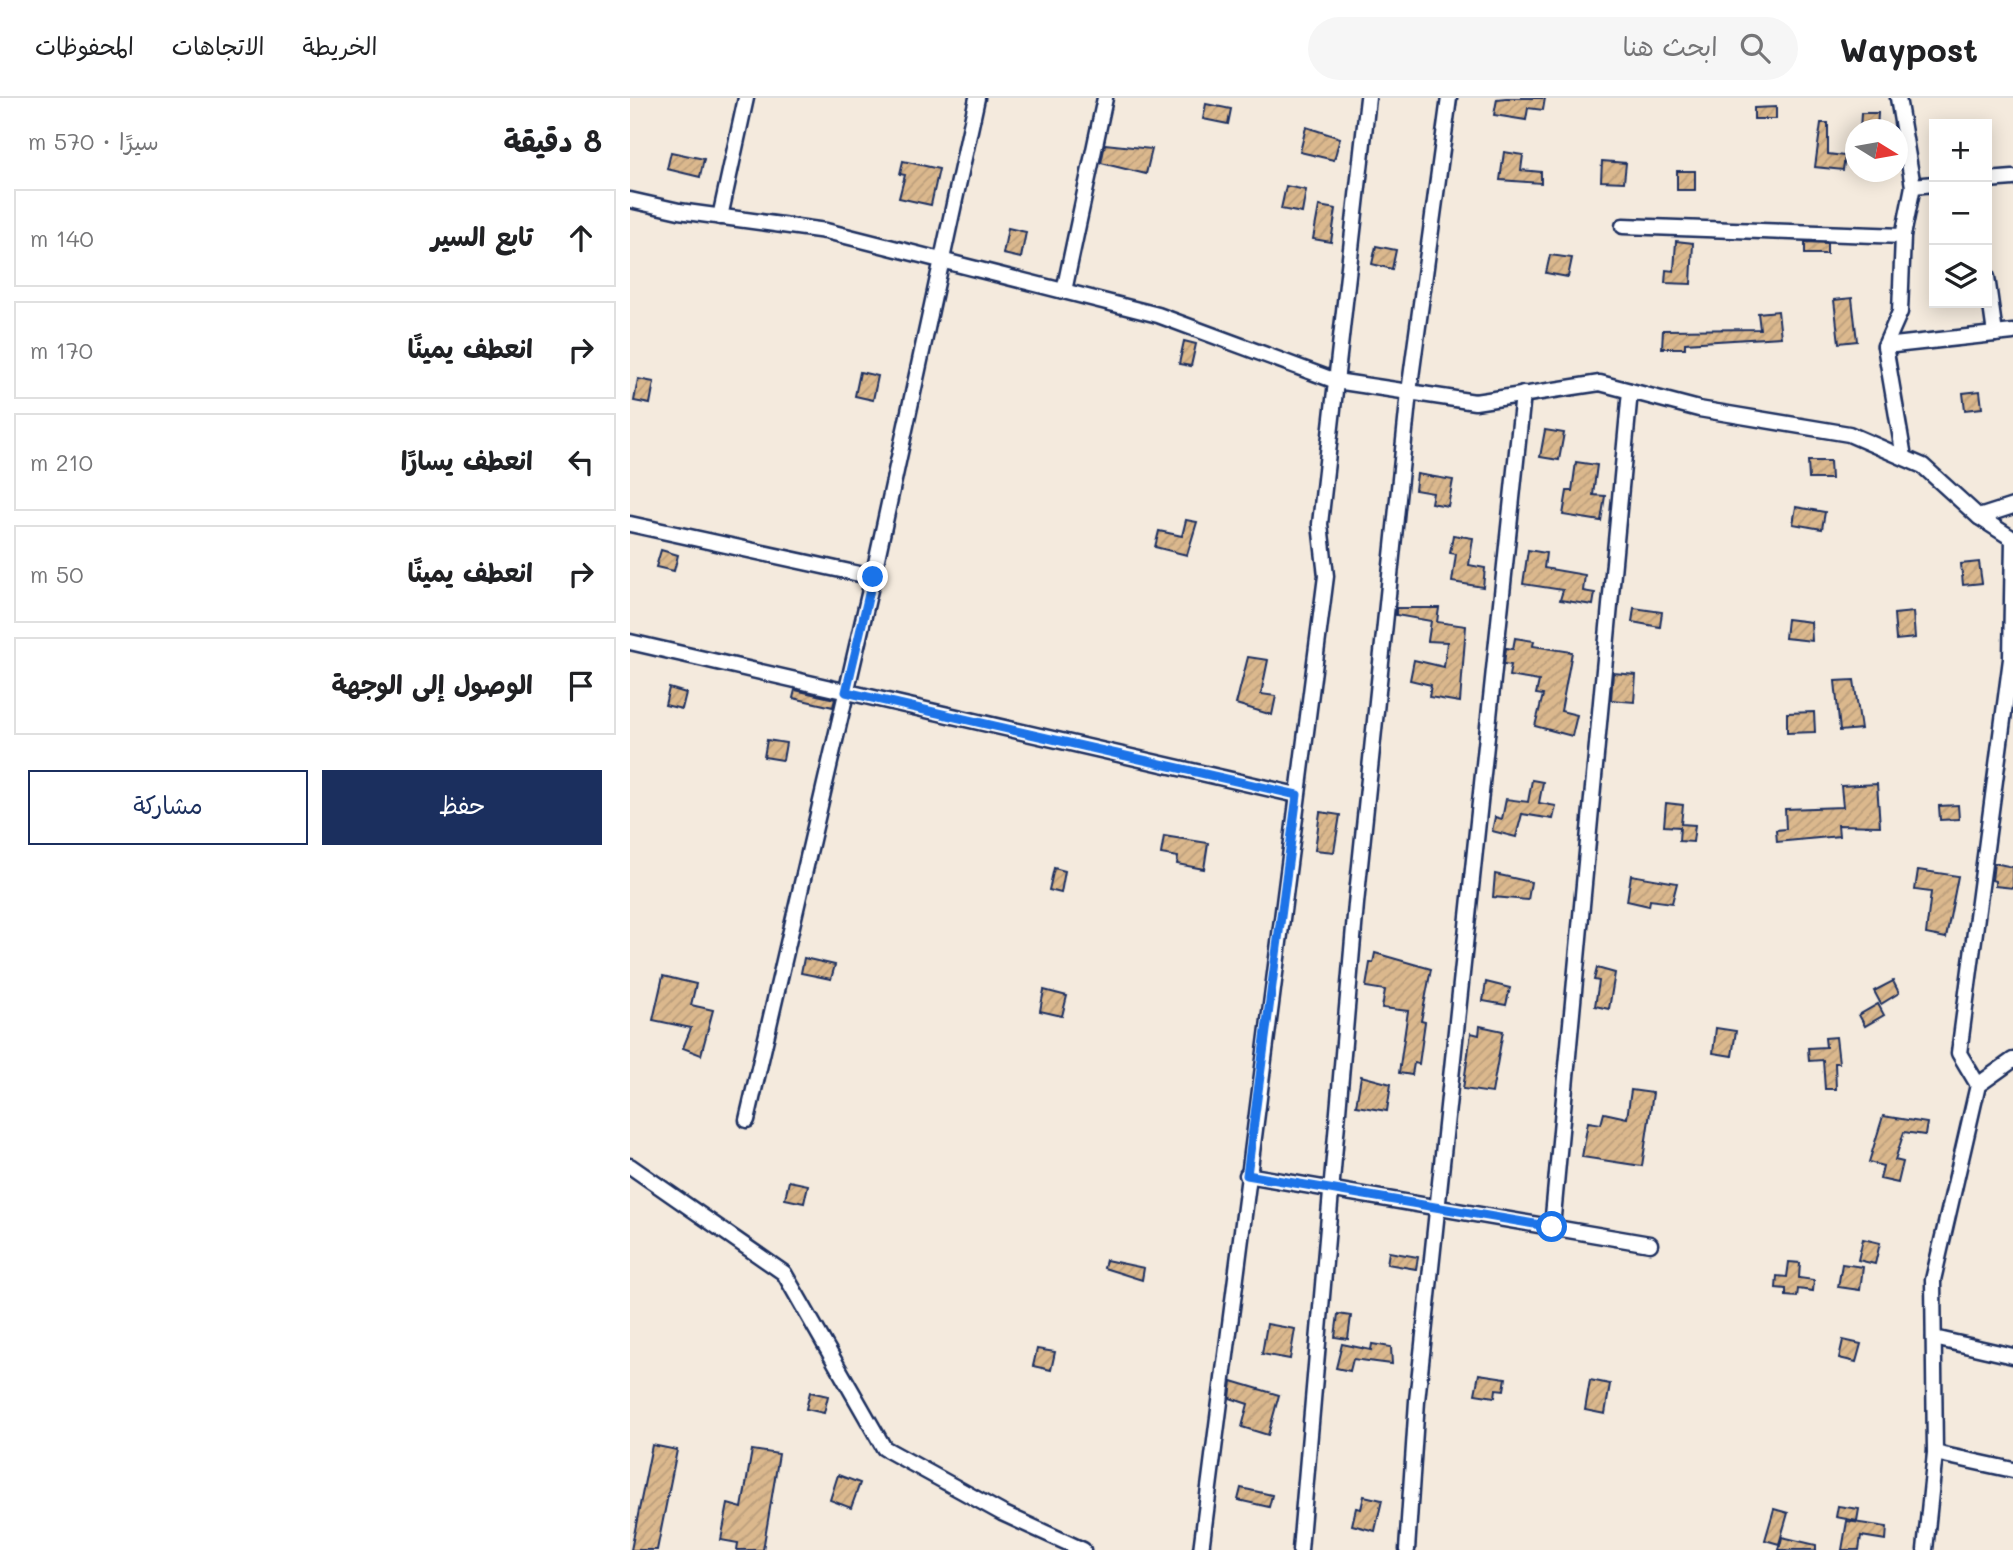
<!DOCTYPE html>
<html lang="ar">
<head>
<meta charset="utf-8">
<style>
  body { margin:0; font-family:Mali,"Playpen Sans Arabic",sans-serif; background:#f6f6f6; color:#202124; direction:rtl }
  .controls { position:absolute; right:21px; top:21px; display:grid; overflow:hidden; border-radius:0px; box-shadow:0 4px 18px #0003 }
  .controls button { width:63px; height:63px; display:grid; place-items:center; padding:0; border:0; border-bottom:2px solid #e0e0e0; background:#fff; color:#202124; font:35px sans-serif }
  .compass { position:absolute; left:1215px; top:21px; width:63px; height:63px; border-radius:50%; background:#fff; box-shadow:0 4px 18px #0003; rotate:101deg }
  .stop { position:absolute; width:21px; height:21px; margin:-16px; border:5px solid #1a73e8; border-radius:50%; background:#fff }
  .stop.end { background:#1a73e8; border-color:#fff; box-shadow:0 2px 7px #0008 }
  .list { margin:0; padding:0; list-style:none }
  h2 { display:flex; justify-content:space-between; align-items:center; height:91px; margin:0; padding:0 28px; font-size:30px }
  h2 small { font-size:23px; font-weight:400; color:#757577 }
  .list li { display:grid; grid-template-columns:46px 1fr auto; gap:21px; align-items:center; box-sizing:border-box; height:98px; margin:0 14px 14px; padding:0 14px; border:2px solid #e0e0e0; border-radius:0px }
  .list b { display:block; font-size:26px; white-space:nowrap }
  .list em { font-size:23px; font-style:normal; color:#757577 }
  .actions { display:flex; gap:14px; padding:21px 28px }
  .actions a { flex:1; padding:16px 0; border:2px solid #1b2f5e; border-radius:0px; text-align:center; font-size:24px; color:#1b2f5e }
  .actions .main { background:#1b2f5e; color:#fff }
  .icon { flex:none; width:38px; height:38px; fill:none; stroke:currentColor; stroke-width:2; stroke-linecap:round; stroke-linejoin:round }
  .map { position:relative; flex:none; width:1383px; height:1452px; overflow:hidden; direction:ltr }
  header { display:flex; align-items:center; gap:42px; box-sizing:border-box; height:98px; padding:0 35px; background:#fff; border-bottom:2px solid #e0e0e0 }
  header strong { font-size:33px }
  nav { display:flex; gap:38px; margin-inline-start:auto; font-size:24px }
  .search { width:490px; height:63px; background:#f6f6f6; display:flex; align-items:center; gap:18px; box-sizing:border-box; padding:0 24px; border-radius:38px; color:#757577; font-size:26px }
  main { display:flex }
  aside { flex:1; background:#fff }
  .map>svg:first-child { display:block }
  .building { fill:url(#building-hatch); stroke:#1b2f5e; stroke-width:2 }
  .lines { fill:none; stroke-linecap:round; stroke-linejoin:round }
  .minor-casing { stroke:#1b2f5e; stroke-width:19 }
  .minor { stroke:#fff; stroke-width:14 }
  .route { stroke:#1a73e8; stroke-width:9 }
</style>
</head>
<body>
<header>
<strong>Waypost</strong>
<div class="search"><svg class="icon" aria-label="search" viewBox="0 0 24 24"><circle cx="10" cy="10" r="6"/><path d="M15 15l6 6"/></svg>ابحث هنا</div>
<nav><a>الخريطة</a><a>الاتجاهات</a><a>المحفوظات</a></nav>
</header>
<main>
<div class="map">
<svg width="1383" height="1452" viewBox="0 0 1383 1452">
  <defs>
    <pattern id="building-hatch" width="6" height="6" patternUnits="userSpaceOnUse" patternTransform="scale(1.75)"><rect width="6" height="6" fill="#dbb88d"/><path d="M-1 1l2-2M0 6l6-6M5 7l2-2" fill="none" stroke="#bb9e7c"/></pattern>
  </defs>
  <rect width="100%" height="100%" fill="#f4eadd"/>
  <filter id="ink" filterUnits="userSpaceOnUse"><feTurbulence type="fractalNoise" baseFrequency=".0143" numOctaves="2"/><feDisplacementMap in="SourceGraphic" scale="14" xChannelSelector="R" yChannelSelector="G"/><feConvolveMatrix kernelMatrix="1 2 1 2 8 2 1 2 1" color-interpolation-filters="sRGB"/></filter>
  <g filter="url(#ink)">
    <!-- building -->
    <g class="building">
      <polygon points="876,0 915,0 913,12 898,10 896,22 864,17 867,1"/>
      <polygon points="576,6 601,11 598,26 573,21"/>
      <polygon points="1146,9 1146,21 1124,21 1124,10"/>
      <polygon points="1231,15 1248,15 1247,32 1230,32"/>
      <polygon points="1191,25 1198,25 1198,56 1215,58 1213,72 1185,69"/>
      <polygon points="676,29 710,40 704,62 670,54"/>
      <polygon points="475,46 522,51 516,76 471,65"/>
      <polygon points="41,54 74,61 70,79 37,71"/>
      <polygon points="874,54 893,57 891,72 911,74 911,85 870,82"/>
      <polygon points="273,63 309,71 301,107 269,100 275,77 270,76"/>
      <polygon points="972,63 996,65 994,84 971,83"/>
      <rect x="1047" y="73" width="18" height="19"/>
      <polygon points="656,88 676,92 672,115 651,111"/>
      <polygon points="689,108 706,111 701,144 683,141"/>
      <polygon points="378,130 396,134 391,160 373,156"/>
      <polygon points="1046,143 1063,145 1061,186 1035,185 1036,172 1044,173"/>
      <polygon points="1175,144 1197,145 1197,156 1175,156"/>
      <polygon points="746,148 766,152 762,171 742,166"/>
      <polygon points="920,157 942,160 938,179 916,175"/>
      <polygon points="1222,200 1227,243 1209,245 1204,202"/>
      <polygon points="1148,213 1151,239 1055,245 1055,250 1032,250 1033,232 1130,231 1128,215"/>
      <polygon points="554,243 566,246 561,268 549,266"/>
      <polygon points="230,274 248,278 243,302 225,298"/>
      <polygon points="8,281 24,284 20,306 4,303"/>
      <polygon points="1350,293 1352,310 1335,312 1333,295"/>
      <polygon points="915,332 934,335 929,362 910,359"/>
      <polygon points="1178,363 1200,363 1201,381 1179,381"/>
      <polygon points="946,364 967,367 963,397 975,398 971,423 933,417 937,393 942,393"/>
      <polygon points="787,376 823,382 818,408 801,405 803,395 785,392"/>
      <polygon points="1166,409 1195,414 1192,431 1163,426"/>
      <polygon points="556,422 567,424 557,457 525,449 529,433 552,438"/>
      <polygon points="823,437 843,440 839,467 855,470 853,489 822,484 826,456 820,455"/>
      <polygon points="31,452 48,457 44,473 26,469"/>
      <polygon points="898,452 916,455 914,470 955,477 953,493 965,495 963,507 930,502 933,492 893,486"/>
      <polygon points="1349,464 1352,485 1333,487 1331,466"/>
      <polygon points="766,510 809,510 807,524 836,528 830,604 799,599 801,587 780,582 784,562 814,569 817,544 798,543 801,523 766,517"/>
      <polygon points="1004,510 1032,514 1030,529 1002,524"/>
      <polygon points="1283,514 1285,540 1266,542 1264,516"/>
      <polygon points="1157,521 1181,524 1182,543 1155,540"/>
      <polygon points="885,540 904,543 903,548 942,554 931,613 947,617 942,638 905,628 913,597 906,596 909,583 879,578 881,567 874,566 876,550 883,551"/>
      <polygon points="618,559 638,562 631,596 646,598 642,617 606,606"/>
      <polygon points="983,575 1006,577 1004,604 981,602"/>
      <polygon points="1224,582 1231,631 1210,633 1205,583"/>
      <polygon points="39,590 56,595 52,611 35,607"/>
      <polygon points="165,592 205,601 203,609 163,600"/>
      <polygon points="1184,614 1185,634 1157,635 1157,615"/>
      <polygon points="137,642 156,645 153,662 134,659"/>
      <polygon points="902,682 913,684 909,705 926,708 923,721 892,716 886,739 862,733 865,719 872,721 876,701 898,704"/>
      <polygon points="1247,686 1250,728 1208,727 1209,738 1147,744 1146,732 1156,731 1155,711 1213,709 1211,688"/>
      <polygon points="1036,705 1053,707 1051,726 1065,727 1063,744 1049,743 1050,729 1034,728"/>
      <polygon points="1328,707 1329,721 1310,722 1309,708"/>
      <polygon points="690,714 710,717 704,754 685,752"/>
      <polygon points="534,738 578,745 574,771 547,766 548,759 531,756"/>
      <polygon points="1364,765 1383,769 1383,790 1365,788 1365,783 1362,782"/>
      <polygon points="424,770 435,773 431,795 419,792"/>
      <polygon points="1288,772 1328,778 1316,840 1296,836 1301,794 1285,792"/>
      <polygon points="865,776 901,784 898,802 863,799"/>
      <polygon points="1001,777 1047,785 1042,805 1020,802 1019,808 997,803"/>
      <polygon points="745,855 801,871 791,923 795,924 789,966 784,965 782,977 769,975 778,913 752,910 755,892 736,889 740,865 743,865"/>
      <polygon points="174,860 205,867 201,881 171,875"/>
      <polygon points="967,870 985,875 979,911 965,908 969,883 964,882"/>
      <polygon points="33,878 66,886 61,907 83,912 71,957 53,950 61,930 23,922"/>
      <polygon points="1263,883 1269,895 1251,906 1244,893"/>
      <polygon points="856,884 880,890 876,907 853,903"/>
      <polygon points="414,892 437,898 432,918 410,913"/>
      <polygon points="1248,906 1254,917 1235,928 1229,917"/>
      <polygon points="850,928 873,933 862,995 833,991 841,935 849,937"/>
      <polygon points="1086,930 1106,933 1102,958 1083,955"/>
      <polygon points="1206,939 1209,965 1205,965 1206,991 1195,991 1193,962 1179,963 1178,950 1196,949 1195,940"/>
      <polygon points="731,978 761,986 757,1013 726,1008"/>
      <polygon points="1001,992 1023,995 1012,1068 952,1059 958,1024 971,1026 974,1015 997,1020"/>
      <polygon points="1253,1018 1297,1025 1295,1037 1274,1034 1265,1062 1273,1064 1268,1085 1250,1081 1253,1068 1239,1064"/>
      <polygon points="159,1083 178,1087 174,1105 155,1101"/>
      <polygon points="1233,1141 1250,1145 1245,1166 1228,1162"/>
      <polygon points="759,1154 788,1159 786,1171 757,1166"/>
      <polygon points="476,1162 514,1170 512,1182 474,1170"/>
      <polygon points="1159,1164 1170,1165 1169,1180 1184,1182 1183,1193 1168,1191 1167,1199 1156,1198 1156,1191 1146,1190 1147,1178 1157,1179"/>
      <polygon points="1212,1166 1233,1169 1230,1192 1208,1189"/>
      <polygon points="708,1216 721,1218 718,1241 705,1239"/>
      <polygon points="637,1226 665,1231 660,1261 632,1256"/>
      <polygon points="1213,1242 1231,1246 1226,1264 1209,1260"/>
      <polygon points="712,1246 741,1252 742,1246 761,1249 762,1266 723,1261 720,1273 706,1270"/>
      <polygon points="407,1251 425,1254 421,1272 403,1268"/>
      <polygon points="849,1276 876,1280 874,1292 866,1291 865,1299 845,1296"/>
      <polygon points="960,1282 980,1286 975,1316 955,1312"/>
      <polygon points="602,1283 649,1297 638,1337 612,1329 618,1306 600,1300"/>
      <polygon points="180,1294 198,1298 194,1315 176,1311"/>
      <polygon points="22,1347 47,1352 27,1452 1,1452"/>
      <polygon points="122,1352 149,1356 133,1452 107,1452 108,1445 91,1442 98,1406 112,1410"/>
      <polygon points="208,1377 230,1385 221,1410 200,1402"/>
      <polygon points="611,1390 642,1397 639,1409 608,1402"/>
      <polygon points="734,1398 752,1402 745,1433 722,1427 726,1410 731,1411"/>
      <polygon points="1208,1408 1229,1411 1227,1423 1206,1419"/>
      <polygon points="1144,1411 1158,1415 1149,1446 1135,1442"/>
      <polygon points="1217,1423 1257,1429 1256,1442 1231,1438 1229,1452 1212,1452"/>
      <polygon points="1152,1439 1186,1447 1186,1452 1149,1452"/>
    </g>
    <g class="lines">
      <defs>
        <g id="minor">
          <polyline points="1268,0 1283,88 1273,138 1270,214 1255,248 1274,359"/>
          <polyline points="1357,82 1383,80"/>
          <polyline points="1283,88 1304,86"/>
          <polyline points="0,102 49,113 196,133 528,217 706,283 845,304 970,285 1069,311 1219,336 1293,368 1349,419 1383,408"/>
          <polyline points="90,119 116,0"/>
          <polyline points="993,128 1273,138"/>
          <polyline points="1357,179 1365,236"/>
          <polyline points="434,193 475,0"/>
          <polyline points="1255,248 1383,234"/>
          <polyline points="1349,419 1383,441"/>
          <polyline points="0,426 243,479"/>
          <polyline points="0,544 667,697"/>
          <polyline points="1348,987 1329,955 1381,561 1383,441"/>
          <polyline points="117,1022 243,479 347,0"/>
          <polyline points="0,1068 154,1175 254,1350 372,1415 453,1452"/>
          <polyline points="617,1077 1020,1146"/>
          <polyline points="922,1129 1000,293"/>
          <polyline points="1304,1240 1383,1258"/>
          <polyline points="1305,1355 1383,1372"/>
          <polyline points="571,1452 696,478 690,426 738,0"/>
          <polyline points="670,1452 726,806 779,294 819,0"/>
          <polyline points="777,1452 787,1303 893,296"/>
          <polyline points="1295,1452 1305,1355 1303,1182 1348,987 1383,962"/>
        </g>
      </defs>
      <!-- minor casing -->
      <use href="#minor" class="minor-casing"/>
      <!-- minor -->
      <use href="#minor" class="minor"/>
    </g>
  </g>
  <g class="lines" filter="url(#ink)">
    <!-- route -->
    <polyline class="route" points="243,479 216,594 667,697 617,1077 922,1129"/>
  </g>
</svg>
<div class="controls">
<button>+</button>
<button>−</button>
<button><svg class="icon" aria-label="layers" viewBox="0 0 24 24"><path d="M12 4l9 5-9 5-9-5zM3 14l9 5 9-5"/></svg></button>
</div>
<svg class="compass" viewBox="-18 -18 36 36"><path d="M0-13l5 13h-10z" fill="#e53935"/><path d="M0 13l5-13h-10z" fill="#757577"/></svg>
<div class="stop" style="left:922px;top:1129px"></div>
<div class="stop end" style="left:243px;top:479px"></div>
</div>
<aside>
<h2>8 دقيقة<small>سيرًا · 570 m</small></h2>
<ul class="list">
<li><svg class="icon" aria-label="ahead" viewBox="0 0 24 24"><path d="M12 20V5M6 11l6-6 6 6"/></svg><div><b>تابع السير</b></div><em>140 m</em></li>
<li><svg class="icon" aria-label="right" viewBox="0 0 24 24"><path d="M7 20v-9h11M14 6l5 5-5 5"/></svg><div><b>انعطف يمينًا</b></div><em>170 m</em></li>
<li><svg class="icon" aria-label="left" viewBox="0 0 24 24"><path d="M17 20v-9H6M10 6l-5 5 5 5"/></svg><div><b>انعطف يسارًا</b></div><em>210 m</em></li>
<li><svg class="icon" aria-label="right" viewBox="0 0 24 24"><path d="M7 20v-9h11M14 6l5 5-5 5"/></svg><div><b>انعطف يمينًا</b></div><em>50 m</em></li>
<li><svg class="icon" aria-label="arrive" viewBox="0 0 24 24"><path d="M6 21V4h12l-3 4 3 4H6"/></svg><div><b>الوصول إلى الوجهة</b></div></li>
</ul>
<div class="actions"><a class="main">حفظ</a><a>مشاركة</a></div>
</aside>
</main>
</body>
</html>
